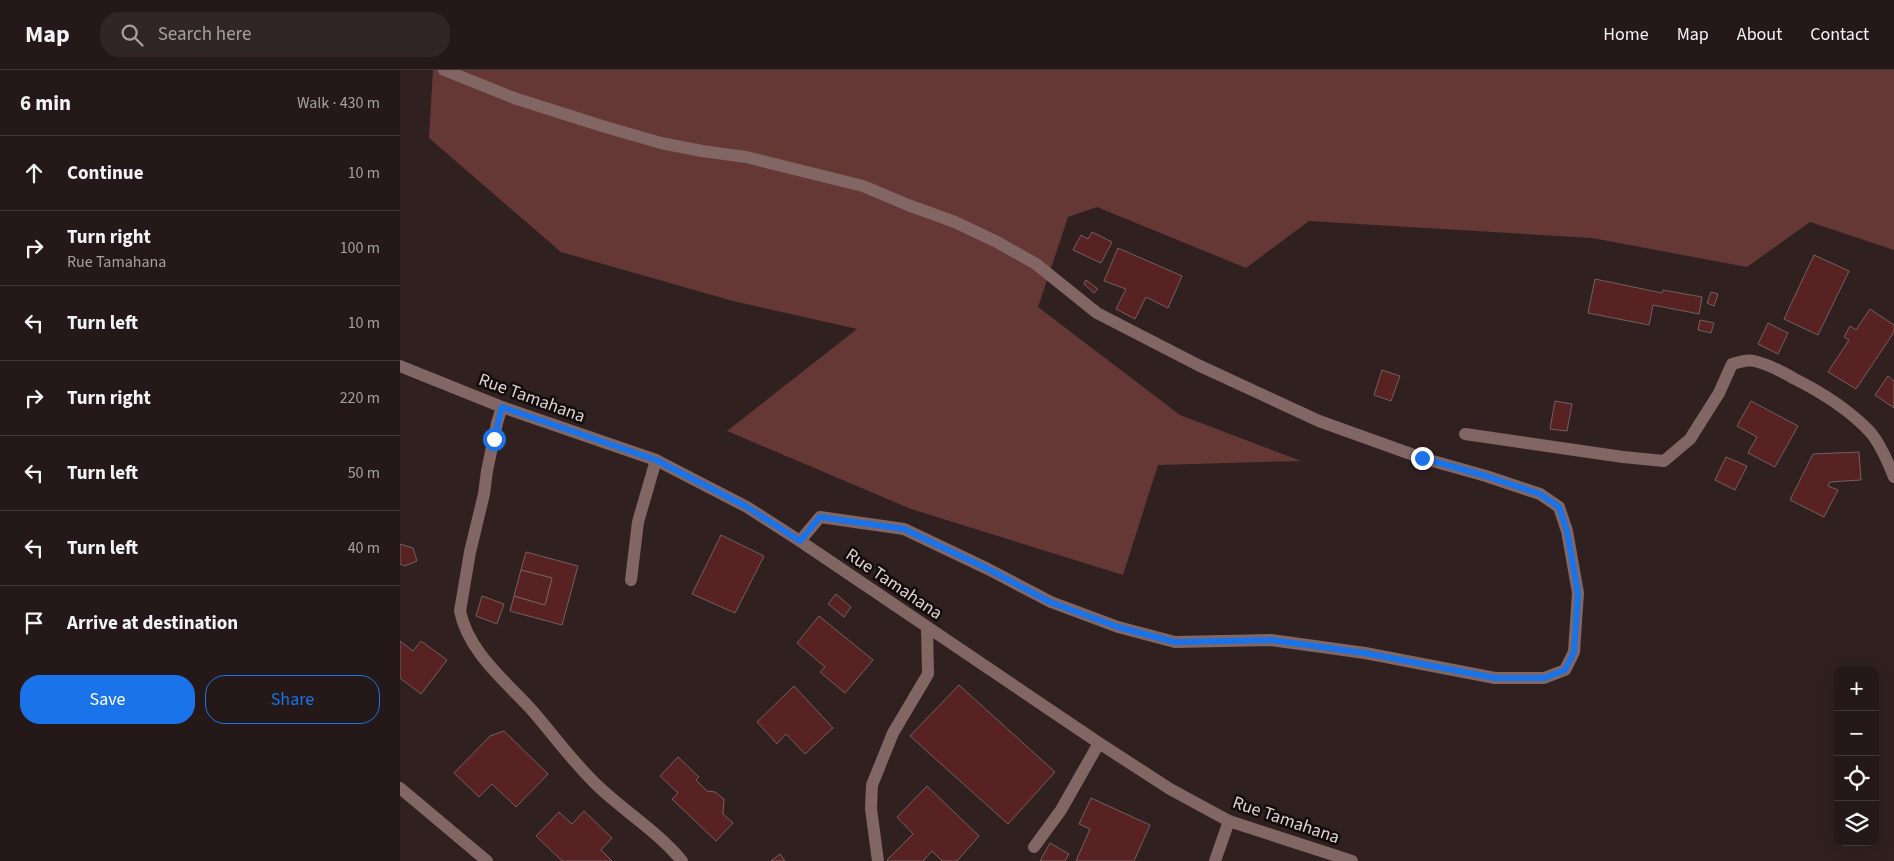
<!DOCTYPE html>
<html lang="en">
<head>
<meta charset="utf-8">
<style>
  body { margin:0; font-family:"Source Sans 3",sans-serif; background:#302625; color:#f1f3f6 }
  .controls { position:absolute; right:15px; bottom:15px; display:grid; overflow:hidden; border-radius:10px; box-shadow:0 5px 20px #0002 }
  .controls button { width:45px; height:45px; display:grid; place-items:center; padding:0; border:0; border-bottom:1px solid #413837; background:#241918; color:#f1f3f6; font:25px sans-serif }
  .stop { position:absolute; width:15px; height:15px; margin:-11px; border:4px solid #1a73e8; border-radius:50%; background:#fff }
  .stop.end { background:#1a73e8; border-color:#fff; box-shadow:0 1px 5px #0008 }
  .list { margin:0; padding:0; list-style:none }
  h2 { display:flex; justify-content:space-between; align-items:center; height:65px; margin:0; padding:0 20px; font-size:21px }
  h2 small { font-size:16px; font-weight:400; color:#a3a0a2 }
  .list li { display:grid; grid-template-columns:32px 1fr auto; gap:15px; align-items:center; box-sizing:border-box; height:75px; padding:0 20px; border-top:1px solid #413837 }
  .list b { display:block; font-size:19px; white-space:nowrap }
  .list p { margin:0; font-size:16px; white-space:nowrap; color:#a3a0a2 }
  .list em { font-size:16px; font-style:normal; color:#a3a0a2 }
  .actions { display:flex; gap:10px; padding:15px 20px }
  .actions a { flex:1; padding:11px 0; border:1px solid #1a73e8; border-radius:20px; text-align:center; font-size:18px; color:#1a73e8 }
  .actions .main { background:#1a73e8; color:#fff }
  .icon { flex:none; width:28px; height:28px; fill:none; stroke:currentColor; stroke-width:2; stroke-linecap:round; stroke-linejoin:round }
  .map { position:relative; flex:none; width:1494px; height:791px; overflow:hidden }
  header { display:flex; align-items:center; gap:30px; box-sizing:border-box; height:70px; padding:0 25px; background:#241918; border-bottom:1px solid #413837 }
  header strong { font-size:24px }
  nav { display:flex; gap:28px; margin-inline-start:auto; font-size:18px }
  .search { width:350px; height:45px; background:#302625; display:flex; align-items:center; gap:12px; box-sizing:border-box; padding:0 18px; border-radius:20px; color:#a3a0a2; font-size:19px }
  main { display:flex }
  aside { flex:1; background:#241918 }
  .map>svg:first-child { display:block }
  .green { fill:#653836 }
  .building { fill:#582222; stroke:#72605e }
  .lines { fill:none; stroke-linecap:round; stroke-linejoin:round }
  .minor { stroke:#816664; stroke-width:12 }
  .route { stroke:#1a73e8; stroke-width:6 }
  .labels { text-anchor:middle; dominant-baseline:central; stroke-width:5; stroke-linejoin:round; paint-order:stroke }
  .street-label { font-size:18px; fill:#dfd4d3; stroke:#130c0c }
</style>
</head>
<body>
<header>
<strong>Map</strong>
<div class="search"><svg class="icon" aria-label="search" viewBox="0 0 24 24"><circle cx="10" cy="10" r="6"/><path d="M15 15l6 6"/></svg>Search here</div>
<nav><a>Home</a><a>Map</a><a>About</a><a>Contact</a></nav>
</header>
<main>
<aside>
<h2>6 min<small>Walk · 430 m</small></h2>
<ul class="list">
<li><svg class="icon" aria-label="ahead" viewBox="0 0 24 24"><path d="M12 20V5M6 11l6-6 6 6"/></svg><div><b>Continue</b></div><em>10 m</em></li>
<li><svg class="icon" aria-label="right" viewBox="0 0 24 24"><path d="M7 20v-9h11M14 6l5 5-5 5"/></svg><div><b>Turn right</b><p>Rue Tamahana</p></div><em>100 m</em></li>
<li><svg class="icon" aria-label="left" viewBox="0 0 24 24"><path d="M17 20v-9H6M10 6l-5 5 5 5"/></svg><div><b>Turn left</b></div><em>10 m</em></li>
<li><svg class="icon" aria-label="right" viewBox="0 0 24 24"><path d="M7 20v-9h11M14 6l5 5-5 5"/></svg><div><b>Turn right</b></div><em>220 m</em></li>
<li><svg class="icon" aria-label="left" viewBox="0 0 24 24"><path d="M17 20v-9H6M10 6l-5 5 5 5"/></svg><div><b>Turn left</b></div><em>50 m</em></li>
<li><svg class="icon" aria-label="left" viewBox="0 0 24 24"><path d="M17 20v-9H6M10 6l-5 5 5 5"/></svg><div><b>Turn left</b></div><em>40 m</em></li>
<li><svg class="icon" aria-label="arrive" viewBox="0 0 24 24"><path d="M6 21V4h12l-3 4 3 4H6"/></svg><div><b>Arrive at destination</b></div></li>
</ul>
<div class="actions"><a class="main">Save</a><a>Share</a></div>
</aside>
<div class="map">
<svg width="1494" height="791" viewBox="0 0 1494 791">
  <rect width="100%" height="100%" fill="#302120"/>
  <!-- green -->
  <polygon class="green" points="33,0 1494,0 1494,180 1410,152 1347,197 1192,168 909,151 846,198 697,137 668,147 638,237 780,345 901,391 758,395 723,505 511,439 327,361 457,259 333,231 161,182 29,68"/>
  <!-- building -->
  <g class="building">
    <polygon points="692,162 712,172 701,193 673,180 681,165 688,169"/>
    <polygon points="718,178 782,206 768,238 746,227 735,249 716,239 726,219 704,211"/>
    <polygon points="1414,185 1449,201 1418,265 1384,249"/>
    <polygon points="1195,209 1262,223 1263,220 1302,227 1299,244 1253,235 1249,255 1188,243"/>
    <polygon points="686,210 698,219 694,223 684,214"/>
    <polygon points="1311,222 1318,224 1314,236 1307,233"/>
    <polygon points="1470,239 1494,255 1494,262 1456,319 1428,302 1449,270 1444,267 1450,256 1456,260"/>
    <polygon points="1300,250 1314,253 1311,263 1298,260"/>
    <polygon points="1368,253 1388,263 1378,284 1358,274"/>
    <polygon points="982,300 1000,306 991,331 974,325"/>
    <polygon points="1488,306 1494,311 1494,338 1475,325"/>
    <polygon points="1155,331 1172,334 1167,361 1150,359"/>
    <polygon points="1351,331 1398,356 1375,397 1348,383 1357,367 1337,356"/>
    <polygon points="1459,382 1461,410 1430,412 1428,416 1438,420 1424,447 1390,430 1413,384"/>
    <polygon points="1326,387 1347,396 1335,420 1315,410"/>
    <polygon points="321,465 364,486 335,543 292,524"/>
    <polygon points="0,474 13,478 17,491 5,496 0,494"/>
    <polygon points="126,482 178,496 162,555 110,541 114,526 145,535 152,508 121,500"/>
    <polygon points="121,500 152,508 145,535 114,526"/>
    <polygon points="436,524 451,537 444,547 428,534"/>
    <polygon points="82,526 104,534 97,554 76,546"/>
    <polygon points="419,546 473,590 445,623 420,602 425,597 397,573"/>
    <polygon points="0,571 13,581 21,571 47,590 21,624 0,608"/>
    <polygon points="559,615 655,702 608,754 510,666"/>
    <polygon points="394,616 433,658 405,684 386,664 377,674 357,652"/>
    <polygon points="104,661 148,704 116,737 92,714 79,727 54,703 90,666"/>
    <polygon points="278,687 299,707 296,710 307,721 315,722 324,729 323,744 333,753 316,771 272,729 278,723 260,706"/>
    <polygon points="527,716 579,766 557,791 542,791 532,781 523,791 488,791 487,790 513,764 497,747"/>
    <polygon points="691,728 750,755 734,791 676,791 690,759 679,754"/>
    <polygon points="184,741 212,768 201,780 212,791 162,791 136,766 159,742 172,754"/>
    <polygon points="650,773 669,784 665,791 640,791"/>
    <polygon points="380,784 385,791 371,791"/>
  </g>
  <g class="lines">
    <!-- minor -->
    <g class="minor">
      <polyline points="44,0 114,28 202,56 261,73 302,81 346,87 463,116 508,135 555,152 597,172 636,194 697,243 798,295 919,351 1022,388 1086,406 1140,424 1159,437 1167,461 1178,523 1174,582 1165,600 1144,608 1095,608 965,583 871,570 775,572 718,557 651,532 588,499 504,459 420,447 400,471"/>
      <polyline points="0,296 102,337 256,390 347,437 400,471 699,673 770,719 829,751 952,791"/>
      <path d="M102,337L97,353L87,401L84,424L70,482L60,541C68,581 104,610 130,638C154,665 173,693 200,718C227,743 259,763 282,791"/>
      <path d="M1065,364L1223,387L1264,391L1290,369L1319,323L1332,294C1339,292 1347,289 1354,291C1368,294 1381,301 1393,308C1421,322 1449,339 1471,363C1481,375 1488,392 1494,407"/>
      <polyline points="231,510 238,452 256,390"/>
      <polyline points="0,718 87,791"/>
      <polyline points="634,777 661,740 699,673"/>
      <polyline points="478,791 471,739 472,715 493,663 528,604 527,558"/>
      <polyline points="815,791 829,751"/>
    </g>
  </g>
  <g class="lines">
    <!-- route -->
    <polyline class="route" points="94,369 102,337 256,390 347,437 400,471 420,447 504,459 588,499 650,532 718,557 775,572 871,570 965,583 1095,608 1144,608 1165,600 1174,582 1178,523 1167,461 1159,437 1140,424 1086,406 1022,388"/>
  </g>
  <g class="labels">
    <!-- street labels -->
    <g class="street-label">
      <text transform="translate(132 328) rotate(20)">Rue Tamahana</text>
      <text transform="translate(494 514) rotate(34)">Rue Tamahana</text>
      <text transform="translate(886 750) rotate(19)">Rue Tamahana</text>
    </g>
  </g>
</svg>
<div class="controls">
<button>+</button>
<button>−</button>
<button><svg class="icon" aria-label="locate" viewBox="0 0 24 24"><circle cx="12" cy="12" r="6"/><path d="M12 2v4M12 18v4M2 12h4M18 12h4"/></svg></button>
<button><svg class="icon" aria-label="layers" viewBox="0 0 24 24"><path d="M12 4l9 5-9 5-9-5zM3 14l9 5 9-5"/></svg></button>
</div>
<div class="stop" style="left:94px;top:369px"></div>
<div class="stop end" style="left:1022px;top:388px"></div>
</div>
</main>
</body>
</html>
